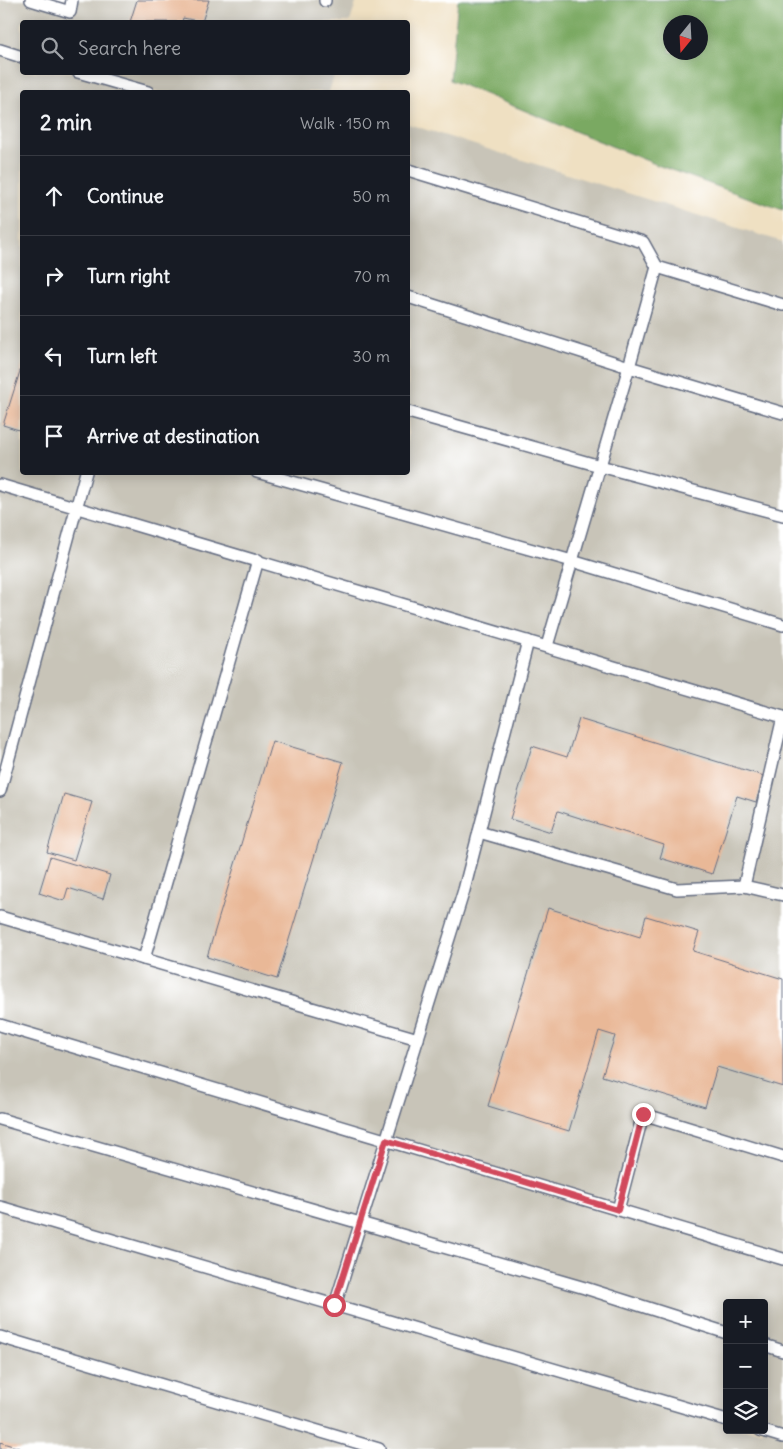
<!DOCTYPE html>
<html lang="en">
<head>
<meta charset="utf-8">
<style>
  body { margin:0; font-family:Delius,sans-serif; background:#242831; color:#f1f3f6 }
  .controls { position:absolute; right:15px; bottom:15px; display:grid; overflow:hidden; border-radius:5px; box-shadow:0 2px 12px #0003 }
  .controls button { width:45px; height:45px; display:grid; place-items:center; padding:0; border:0; border-bottom:1px solid #363941; background:#171b24; color:#f1f3f6; font:25px sans-serif }
  .compass { position:absolute; left:663px; top:15px; width:45px; height:45px; border-radius:50%; background:#171b24; box-shadow:0 2px 12px #0003; rotate:198deg }
  .stop { position:absolute; width:15px; height:15px; margin:-11px; border:4px solid #d1495b; border-radius:50%; background:#fff }
  .stop.end { background:#d1495b; border-color:#fff; box-shadow:0 1px 5px #0008 }
  .list { margin:0; padding:0; list-style:none }
  h2 { display:flex; justify-content:space-between; align-items:center; height:65px; margin:0; padding:0 20px; font-size:21px }
  h2 small { font-size:16px; font-weight:400; color:#9ea1a6 }
  .list li { display:grid; grid-template-columns:32px 1fr auto; gap:15px; align-items:center; box-sizing:border-box; height:80px; padding:0 20px; border-top:1px solid #363941 }
  .list b { display:block; font-size:19px; white-space:nowrap }
  .list em { font-size:16px; font-style:normal; color:#9ea1a6 }
  .icon { flex:none; width:28px; height:28px; fill:none; stroke:currentColor; stroke-width:2; stroke-linecap:round; stroke-linejoin:round }
  .map { position:relative; flex:none; width:783px; height:1449px; overflow:hidden }
  .search { position:absolute; background:#171b24; box-shadow:0 2px 12px #0003; left:20px; top:20px; width:390px; height:55px; display:flex; align-items:center; gap:12px; box-sizing:border-box; padding:0 18px; border-radius:5px; color:#9ea1a6; font-size:19px }
  .panel { position:absolute; background:#171b24; box-shadow:0 2px 12px #0003; left:20px; top:90px; width:390px; height:385px; border-radius:5px }
  .map>svg:first-child { display:block }
  .industrial { fill:#c8c4b8; fill-rule:evenodd }
  .forest { fill:#7aa962; stroke:#4a6c60; fill-rule:evenodd }
  .building { fill:#e9b897 }
  .lines { fill:none; stroke-linecap:round; stroke-linejoin:round }
  .lane-casing { stroke:#656d81; stroke-width:14 }
  .lane { stroke:#fff; stroke-width:11 }
  .route { stroke:#d1495b; stroke-width:6 }
</style>
</head>
<body>
<div class="map">
<svg width="783" height="1449" viewBox="0 0 783 1449">
  <rect width="100%" height="100%" fill="#fff"/>
  <filter id="ink" filterUnits="userSpaceOnUse"><feTurbulence type="fractalNoise" baseFrequency=".02" numOctaves="2"/><feDisplacementMap in="SourceGraphic" scale="10" xChannelSelector="R" yChannelSelector="G"/><feConvolveMatrix kernelMatrix="1 2 1 2 8 2 1 2 1" color-interpolation-filters="sRGB"/></filter>
  <filter id="wash" filterUnits="userSpaceOnUse"><feTurbulence type="fractalNoise" baseFrequency=".0096" numOctaves="4" result="noise"/><feDisplacementMap in="SourceGraphic" scale="20" xChannelSelector="R" yChannelSelector="G"/><feGaussianBlur stdDeviation="1.12" result="paint"/><feColorMatrix in="noise" values="0 0 0 0 0 0 0 0 0 0 0 0 0 0 0 0 0 1.4 0 .05"/><feComposite in="paint" operator="in"/></filter>
  <g filter="url(#wash)">
    <rect width="100%" height="100%" fill="#efe0c2"/>
    <!-- industrial -->
    <path class="industrial" d="M0,0H357L350,22H22V72L335,73L329,92H22V472H408V124L783,242V1449H0ZM727,1303H764V1430H727Z"/>
    <!-- forest -->
    <path class="forest" d="M458,0H783V210L660,166L450,80ZM670,22H700V52H670Z"/>
    <g id="blocks">
      <!-- building -->
      <g class="building">
        <polygon points="137,0 209,0 202,22 183,18 182,22 130,22"/>
        <polygon points="22,365 22,431 3,425"/>
        <polygon points="579,719 764,776 756,802 737,796 712,874 660,858 664,845 558,811 551,832 510,819 532,746 567,757"/>
        <polygon points="272,741 343,762 277,979 207,957"/>
        <polygon points="64,794 92,802 74,860 47,852"/>
        <polygon points="50,857 110,875 103,899 68,888 64,901 39,893"/>
        <polygon points="548,908 640,937 646,916 699,932 693,951 783,979 783,1087 717,1067 705,1107 602,1076 615,1036 599,1031 569,1131 488,1106"/>
        <polygon points="0,1442 22,1449 0,1449"/>
      </g>
    </g>
  </g>
  <g filter="url(#ink)">
    <use href="#blocks" fill-opacity="0" stroke="#656d81" stroke-width="1"/>
    <g class="lines">
      <defs>
        <g id="lane">
          <polyline points="31,0 70,12 72,0"/>
          <polyline points="325,0 325,1"/>
          <polyline points="0,50 22,57"/>
          <polyline points="78,72 148,92"/>
          <polyline points="408,170 643,242 657,267"/>
          <polyline points="408,297 629,367 657,267 783,305"/>
          <polyline points="408,412 600,466 783,515"/>
          <polyline points="257,472 572,561 783,625"/>
          <polyline points="0,485 783,717"/>
          <polyline points="547,646 629,367 783,413"/>
          <polyline points="0,791 86,472"/>
          <polyline points="479,832 677,889 744,886 783,895"/>
          <polyline points="744,886 783,717"/>
          <polyline points="0,917 418,1039"/>
          <polyline points="144,959 258,560"/>
          <polyline points="0,1025 783,1259"/>
          <polyline points="0,1119 585,1288 727,1333"/>
          <polyline points="0,1207 727,1420"/>
          <polyline points="618,1210 643,1114 783,1157"/>
          <polyline points="335,1305 464,890 528,641"/>
          <polyline points="0,1337 379,1449"/>
          <polyline points="764,1345 783,1351"/>
          <polyline points="760,1430 783,1437"/>
        </g>
      </defs>
      <!-- lane casing -->
      <use href="#lane" class="lane-casing"/>
      <!-- lane -->
      <use href="#lane" class="lane"/>
    </g>
  </g>
  <g class="lines" filter="url(#ink)">
    <!-- route -->
    <polyline class="route" points="334,1305 386,1140 618,1210 643,1114"/>
  </g>
</svg>
<div class="controls">
<button>+</button>
<button>−</button>
<button><svg class="icon" aria-label="layers" viewBox="0 0 24 24"><path d="M12 4l9 5-9 5-9-5zM3 14l9 5 9-5"/></svg></button>
</div>
<svg class="compass" viewBox="-18 -18 36 36"><path d="M0-13l5 13h-10z" fill="#e53935"/><path d="M0 13l5-13h-10z" fill="#9ea1a6"/></svg>
<div class="stop" style="left:334px;top:1305px"></div>
<div class="stop end" style="left:643px;top:1114px"></div>
<div class="search"><svg class="icon" aria-label="search" viewBox="0 0 24 24"><circle cx="10" cy="10" r="6"/><path d="M15 15l6 6"/></svg>Search here</div>
<section class="panel">
<h2>2 min<small>Walk · 150 m</small></h2>
<ul class="list">
<li><svg class="icon" aria-label="ahead" viewBox="0 0 24 24"><path d="M12 20V5M6 11l6-6 6 6"/></svg><div><b>Continue</b></div><em>50 m</em></li>
<li><svg class="icon" aria-label="right" viewBox="0 0 24 24"><path d="M7 20v-9h11M14 6l5 5-5 5"/></svg><div><b>Turn right</b></div><em>70 m</em></li>
<li><svg class="icon" aria-label="left" viewBox="0 0 24 24"><path d="M17 20v-9H6M10 6l-5 5 5 5"/></svg><div><b>Turn left</b></div><em>30 m</em></li>
<li><svg class="icon" aria-label="arrive" viewBox="0 0 24 24"><path d="M6 21V4h12l-3 4 3 4H6"/></svg><div><b>Arrive at destination</b></div></li>
</ul>
</section>
</div>
</body>
</html>
